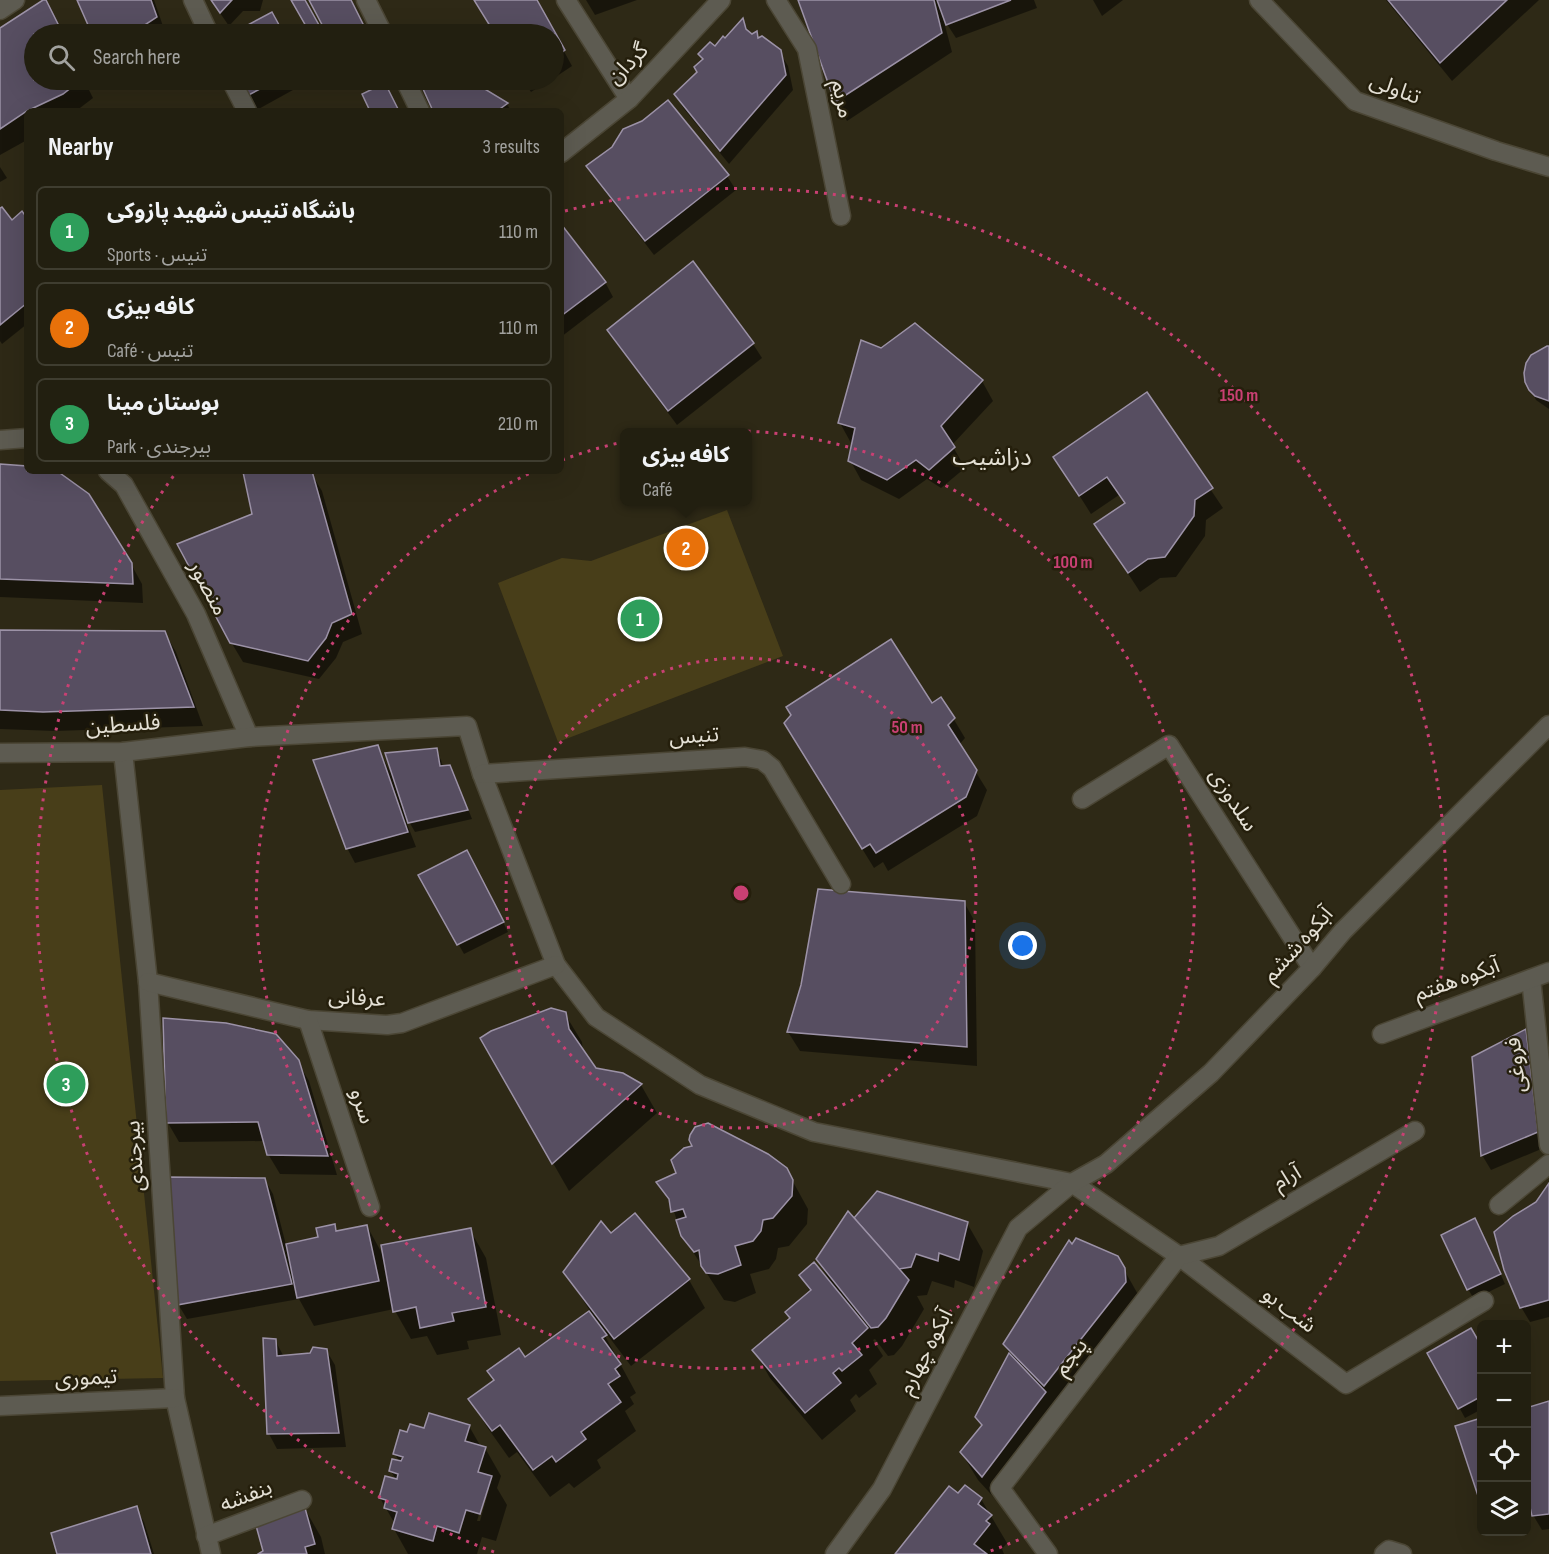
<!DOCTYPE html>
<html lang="en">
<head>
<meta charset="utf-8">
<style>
  body { margin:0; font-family:"Sofia Sans Condensed","Noto Sans Arabic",sans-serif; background:#2a2719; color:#f1f3f6 }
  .controls { position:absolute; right:18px; bottom:18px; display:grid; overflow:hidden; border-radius:9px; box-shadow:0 6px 24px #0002 }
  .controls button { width:54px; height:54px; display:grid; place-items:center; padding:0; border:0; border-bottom:2px solid #3f3d30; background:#221f10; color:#f1f3f6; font:30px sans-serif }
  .you { position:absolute; left:1023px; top:946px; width:21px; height:21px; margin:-15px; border:4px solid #fff; border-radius:50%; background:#1a73e8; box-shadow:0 0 0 9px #1a73e833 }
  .badge { display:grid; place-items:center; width:39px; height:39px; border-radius:50%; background:#d09dfe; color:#fff; font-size:20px; font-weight:700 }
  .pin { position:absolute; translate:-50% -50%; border:3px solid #fff; box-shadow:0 2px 6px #0006 }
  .popup { position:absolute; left:620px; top:428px; width:132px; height:78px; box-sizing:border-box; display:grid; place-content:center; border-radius:9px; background:#221f10; filter:drop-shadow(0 2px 4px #0005); font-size:20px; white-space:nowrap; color:#a2a29f }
  .popup b { font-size:22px; color:#f1f3f6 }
  .popup::after { content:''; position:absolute; left:50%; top:100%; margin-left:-12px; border:12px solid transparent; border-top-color:#221f10 }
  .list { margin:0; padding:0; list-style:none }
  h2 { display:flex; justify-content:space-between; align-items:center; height:78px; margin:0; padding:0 24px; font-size:26px }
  h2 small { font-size:20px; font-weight:400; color:#a2a29f }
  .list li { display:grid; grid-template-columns:39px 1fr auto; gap:18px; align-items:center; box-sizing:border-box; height:84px; margin:0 12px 12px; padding:0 12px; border:2px solid #3f3d30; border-radius:9px }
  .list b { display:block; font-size:22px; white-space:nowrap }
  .list p { margin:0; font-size:20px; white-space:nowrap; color:#a2a29f }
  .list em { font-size:20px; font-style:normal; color:#a2a29f }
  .icon { flex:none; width:33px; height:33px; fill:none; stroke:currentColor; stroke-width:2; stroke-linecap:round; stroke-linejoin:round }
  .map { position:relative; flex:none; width:1549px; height:1554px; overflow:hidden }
  .search { position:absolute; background:#221f10; box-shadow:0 6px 24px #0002; left:24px; top:24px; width:540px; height:66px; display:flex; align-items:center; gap:15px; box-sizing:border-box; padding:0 21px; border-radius:33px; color:#a2a29f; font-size:22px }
  .panel { position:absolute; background:#221f10; box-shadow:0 6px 24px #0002; left:24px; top:108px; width:540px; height:366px; border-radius:9px }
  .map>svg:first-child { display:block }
  .green { fill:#483e19 }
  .shadow { fill:#0007; fill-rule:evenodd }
  .building { fill:#574e61; stroke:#9c92a7; stroke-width:1.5 }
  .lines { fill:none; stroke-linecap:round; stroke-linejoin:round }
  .street-casing { stroke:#4b4635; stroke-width:21 }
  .street { stroke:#5d5b51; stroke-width:18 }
  .ring { fill:none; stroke:#c94073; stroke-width:3; stroke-dasharray:3 6 }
  .labels { text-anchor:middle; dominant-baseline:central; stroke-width:5; stroke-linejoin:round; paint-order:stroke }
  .street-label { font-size:22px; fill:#e4e0d5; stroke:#251f0c }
  .neighbourhood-label { font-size:24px; fill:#e4e0d5; stroke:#251f0c }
  .centre { fill:#c94073; stroke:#251f0c; stroke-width:3 }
  .ring-label { font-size:18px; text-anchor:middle; font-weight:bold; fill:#c94073; stroke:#251f0c; stroke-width:5; stroke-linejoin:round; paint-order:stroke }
</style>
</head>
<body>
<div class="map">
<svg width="1549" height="1554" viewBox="0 0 1549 1554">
  <rect width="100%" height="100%" fill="#2e2916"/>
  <!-- green -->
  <g class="green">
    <polygon points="727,510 783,656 558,742 498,583 562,558 591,561"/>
    <polygon points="102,785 163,1378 0,1381 0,790"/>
  </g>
  <!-- shadow -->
  <g class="shadow">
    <polygon points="78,0 154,0 165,32 161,34 94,34"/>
    <polygon points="211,0 263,0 260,11 243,11 229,26"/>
    <polygon points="311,0 350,0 367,34 328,34"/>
    <polygon points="476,0 536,0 572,66 554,78 554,34 496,34"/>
    <polygon points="586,0 637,0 595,15"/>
    <polygon points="800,0 1034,0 1037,8 956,38 943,18 952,52 847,121 836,102"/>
    <polygon points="1093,0 1123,0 1102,16"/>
    <polygon points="1386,0 1539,0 1452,81"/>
    <polygon points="45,1 63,34 34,34 34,80 84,80 93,98 76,111 27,111 27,140 0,155 0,29"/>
    <polygon points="271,14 283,34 234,34"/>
    <polygon points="743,20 751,36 756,33 759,39 779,51 788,66 793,90 729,164 684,109 676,95 699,72 715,48 725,41"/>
    <polygon points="237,80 311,80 255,111"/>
    <polygon points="420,80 467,80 507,104 511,111 435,111"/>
    <polygon points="523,80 550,80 531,92"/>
    <polygon points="588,166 727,176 736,190 654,255 597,181"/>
    <polygon points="0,167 7,178 0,182"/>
    <polygon points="0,210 12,222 27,221 27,324 2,344 0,341"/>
    <polygon points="561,226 605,282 613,297 561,337"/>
    <polygon points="693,263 753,344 762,358 677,425 618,345 609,331"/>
    <polygon points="1549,348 1549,409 1536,400 1526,381"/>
    <polygon points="982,381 993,401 952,445 965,468 941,488 927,479 899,499 861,480 850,460 853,443 851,443 840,423"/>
    <polygon points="1146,394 1223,508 1206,520 1205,536 1176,577 1160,578 1140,592 1096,524 1125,504 1119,495 1091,514 1055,457"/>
    <polygon points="0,465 27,467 27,471 54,471 131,564 142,584 143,603 0,597"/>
    <polygon points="250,471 310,471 322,491 362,634 343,642 336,658 319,679 243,662 231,642 254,515"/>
    <polygon points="0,631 165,633 176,652 203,726 55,731 0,729"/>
    <polygon points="932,705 953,718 965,738 959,745 987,790 977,816 888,871 883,862 874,868 797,743"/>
    <polygon points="378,747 390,772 436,750 441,760 443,767 450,766 455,776 472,819 415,832 408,820 406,821 416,847 355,863 347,848"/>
    <polygon points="472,861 508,932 464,954 420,876"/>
    <polygon points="964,902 975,922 977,1066 800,1051 788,1032 803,986"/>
    <polygon points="565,1014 582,1042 583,1052 595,1069 623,1074 641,1085 657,1113 569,1191 482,1039"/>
    <polygon points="1525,1031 1534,1045 1546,1147 1491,1170 1482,1155"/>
    <polygon points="297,1061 309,1081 337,1175 280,1174 268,1154 265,1141 179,1142 168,1123"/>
    <polygon points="786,1169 808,1209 807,1224 789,1246 778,1248 776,1259 769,1269 750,1274 756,1293 735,1302 724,1300 682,1235 672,1206 658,1182"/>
    <polygon points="265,1180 273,1194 286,1245 319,1238 334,1226 338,1232 367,1226 384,1257 470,1230 486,1258 501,1335 467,1341 469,1349 437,1355 427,1336 411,1339 394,1309 314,1326 299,1299 187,1319 178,1304"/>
    <polygon points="1549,1185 1549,1317 1530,1322 1521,1307 1537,1203"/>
    <polygon points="635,1215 689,1280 705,1308 631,1366 606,1333 604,1334 636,1393 630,1397 634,1404 625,1411 636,1431 597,1460 601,1468 574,1488 569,1483 550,1497 517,1452 509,1458 487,1427 470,1399 590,1311 565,1272"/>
    <polygon points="854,1220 967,1223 983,1251 974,1287 955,1280 954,1288 932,1281 927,1295 917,1296 924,1309 902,1346 894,1355 888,1356 875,1339 873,1340 883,1356 869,1370 877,1384 859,1398 856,1394 850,1400 856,1411 822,1440 770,1378 754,1350 791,1320 811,1293 801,1276 829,1280 817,1259"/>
    <polygon points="1480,1230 1505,1284 1474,1299 1468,1289"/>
    <polygon points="1072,1247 1117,1257 1140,1298 1061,1421 999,1503 978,1480 961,1452 983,1427 977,1416 1010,1354 1004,1344"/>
    <polygon points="275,1340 284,1357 311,1354 326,1350 335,1365 346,1447 277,1449 269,1434"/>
    <polygon points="1482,1350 1482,1409 1465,1418 1429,1353"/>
    <polygon points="1549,1402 1549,1529 1542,1530 1533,1515 1526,1517 1526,1494 1529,1493"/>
    <path d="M469,1426L481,1447L485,1448L501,1476L497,1488L507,1505L496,1541L482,1537L477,1554H408L394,1529L395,1524L380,1498L396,1480L391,1471L400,1463L395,1454L408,1434L425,1430ZM489,1481V1489L480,1521H477Z"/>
    <polygon points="958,1495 981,1499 1007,1543 1002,1549 1004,1554 897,1554"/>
    <polygon points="136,1508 144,1522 154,1554 59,1554"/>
    <polygon points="305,1509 321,1537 325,1554 260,1554"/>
  </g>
  <!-- building -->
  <g class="building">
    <polygon points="43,0 46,0 63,34 34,34 34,80 81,80 63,94 27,111 0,129 0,28"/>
    <polygon points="77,0 151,0 157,17 134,32 135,34 92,34"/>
    <polygon points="211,0 232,0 220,13"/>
    <polygon points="291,0 305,0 324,34 296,34 307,28"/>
    <polygon points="309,0 351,0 368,34 327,34"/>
    <polygon points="474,0 537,0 565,50 554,58 554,34 495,34"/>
    <polygon points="798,0 934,0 942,33 835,102"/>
    <polygon points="937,0 1011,0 946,25"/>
    <polygon points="1388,0 1507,0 1440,63"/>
    <polygon points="272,12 284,34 231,34"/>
    <polygon points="743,18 746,29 752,34 757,31 758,38 762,36 781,50 786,75 720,151 674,94 697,72 694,67 703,59 698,54 710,42 715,46 723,36 725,38"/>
    <polygon points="235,80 277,80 245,97"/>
    <polygon points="419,80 470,80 508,103 497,111 433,111"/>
    <polygon points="385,83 399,111 370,111 362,94"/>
    <polygon points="668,100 729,175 645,241 586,166 612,147 623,129 642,121"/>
    <polygon points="2,207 12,220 22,211 27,218 27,303 0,325 0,208"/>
    <polygon points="561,224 606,282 561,316"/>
    <polygon points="693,261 754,343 668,411 607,330"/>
    <polygon points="915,323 983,380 941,426 955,447 929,470 916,460 887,480 848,461 855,428 838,423 861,340 881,348"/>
    <polygon points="1547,346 1549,346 1549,401 1535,396 1529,390 1525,382 1524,373 1526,363 1531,355"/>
    <polygon points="1147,392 1213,488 1195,500 1194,516 1165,557 1148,559 1128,573 1094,524 1125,503 1107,477 1079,496 1053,457"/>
    <polygon points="0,464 27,466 27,471 57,471 89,494 132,563 133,584 0,579"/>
    <polygon points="246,471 312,471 352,614 332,623 326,638 308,661 230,643 177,544 252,514 243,472"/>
    <polygon points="0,630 165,631 194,707 43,712 0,710"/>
    <polygon points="891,639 932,703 941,697 955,718 948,725 977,770 966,797 876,853 870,844 862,849 784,723 791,715 786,707"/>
    <polygon points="378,745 408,832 346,849 313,760"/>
    <polygon points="437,748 440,766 450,765 468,810 408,823 385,753"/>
    <polygon points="467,850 504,922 457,945 418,875"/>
    <polygon points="818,889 965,901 967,1047 787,1032 801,985"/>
    <polygon points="551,1008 566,1012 569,1029 596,1068 623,1073 642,1084 552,1164 480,1038 491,1031"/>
    <polygon points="163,1018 226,1023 276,1034 299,1060 328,1156 267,1155 258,1122 166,1123"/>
    <polygon points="1526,1029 1538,1132 1481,1156 1472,1057"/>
    <polygon points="708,1123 768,1154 787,1168 793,1180 792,1196 773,1218 763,1220 761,1231 753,1241 735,1246 741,1265 718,1274 706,1273 701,1266 699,1250 694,1252 681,1236 676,1220 686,1217 683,1209 671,1212 669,1199 656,1182 676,1173 671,1160 684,1148 692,1146 689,1140 690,1135 695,1127"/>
    <polygon points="167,1177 265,1178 292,1284 177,1305"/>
    <polygon points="1549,1183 1549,1300 1520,1308 1504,1270 1494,1232 1513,1216 1536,1202"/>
    <polygon points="877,1191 968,1222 959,1260 939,1253 938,1261 916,1254 911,1267 899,1269 854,1218"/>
    <polygon points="848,1211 909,1280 886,1318 878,1327 871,1328 816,1259"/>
    <polygon points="635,1213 690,1279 614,1339 563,1272 601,1221 611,1233"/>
    <polygon points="1475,1218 1501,1274 1467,1290 1441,1235"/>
    <polygon points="335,1224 336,1231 367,1225 379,1281 297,1298 286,1244 318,1237 316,1228"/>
    <polygon points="471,1228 486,1307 452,1313 454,1321 420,1328 416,1307 393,1312 381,1245"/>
    <polygon points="1076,1238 1118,1256 1125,1268 1126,1282 1044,1386 1003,1344 1069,1240 1072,1244"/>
    <polygon points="814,1262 868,1328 852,1343 862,1355 842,1371 839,1368 833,1373 841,1383 805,1413 752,1350 790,1318 785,1312 811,1290 799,1275"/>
    <polygon points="589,1311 607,1335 602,1338 621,1364 615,1369 620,1376 608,1384 621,1402 581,1432 586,1439 556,1462 552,1456 533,1470 500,1425 492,1431 468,1399 494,1380 487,1371 519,1348 525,1357"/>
    <polygon points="1471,1328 1482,1347 1482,1396 1458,1409 1427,1353"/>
    <polygon points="263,1338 276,1339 277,1356 310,1353 313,1347 327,1349 339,1433 267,1434"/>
    <polygon points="1009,1353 1046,1392 982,1477 960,1452 982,1425 975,1417"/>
    <polygon points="1549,1401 1549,1514 1532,1516 1526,1490 1526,1408"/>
    <polygon points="429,1413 470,1425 465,1441 486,1447 478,1472 492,1476 480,1514 466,1510 459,1533 437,1526 433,1541 392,1529 397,1512 384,1508 386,1500 379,1498 385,1476 397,1479 398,1474 389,1471 392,1459 401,1461 403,1457 393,1454 400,1430 407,1432 410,1424 424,1428"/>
    <polygon points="1478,1419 1482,1430 1482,1508 1455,1426"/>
    <polygon points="965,1485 982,1498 978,1504 992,1515 986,1521 990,1524 974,1544 987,1554 895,1554 949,1486 958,1493"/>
    <polygon points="137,1506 151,1554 57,1554 51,1533"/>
    <polygon points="305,1508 315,1544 305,1547 307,1554 258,1554 263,1551 255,1522"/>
  </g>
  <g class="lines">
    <defs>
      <g id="street">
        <polyline points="193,0 209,34"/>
        <polyline points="366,0 383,34"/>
        <polyline points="566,0 629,99"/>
        <polyline points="776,0 807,49 841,216"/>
        <polyline points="1259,0 1355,101 1496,151 1549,167"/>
        <polyline points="0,10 15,0"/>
        <polyline points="231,80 247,111"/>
        <polyline points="405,80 420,111"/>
        <polyline points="561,153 629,99 721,0"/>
        <polyline points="0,440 27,438"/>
        <polyline points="108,471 124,485 196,614 249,737"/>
        <polyline points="123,752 148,982 175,1398 211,1554"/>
        <polyline points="0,753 123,752 249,737 467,726 482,774 556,965 596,1017 700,1085 814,1132 1072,1183 1179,1256 1346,1384 1484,1301"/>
        <polyline points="482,774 745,757 762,760 772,768 841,884"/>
        <polyline points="1082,799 1169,745 1312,968"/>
        <polyline points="1531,979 1549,1145"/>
        <polyline points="148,982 308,1020 387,1025 402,1023 556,965"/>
        <polyline points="308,1020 370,1207"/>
        <polyline points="1382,1034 1549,972"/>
        <polyline points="1499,1205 1549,1164"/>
        <polyline points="0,1406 175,1398"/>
        <polyline points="206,1536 302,1500"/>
        <polyline points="835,1554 882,1489 1018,1228 1072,1183 1106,1164 1211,1073 1312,968 1343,931 1549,725"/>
        <polyline points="1048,1554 1000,1488 1179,1256 1219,1246 1415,1131"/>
        <polyline points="1384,1554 1389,1550 1402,1554"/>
      </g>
    </defs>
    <!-- street casing -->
    <use href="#street" class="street-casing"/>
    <!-- street -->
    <use href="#street" class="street"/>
  </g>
  <!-- distance rings -->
  <g class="ring">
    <circle cx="741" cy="893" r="235"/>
    <path d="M562 460A469 469 0 1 1 535 471"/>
    <path d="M494 1552A704 704 0 0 1 175 474M565 211A704 704 0 0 1 988 1552"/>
  </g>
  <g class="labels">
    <!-- street labels -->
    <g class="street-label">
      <text transform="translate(628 64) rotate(-46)">گردان</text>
      <text transform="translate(1395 89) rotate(21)">تناولی</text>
      <text transform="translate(842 99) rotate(78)">مریم</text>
      <text transform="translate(208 588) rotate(62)">منصور</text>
      <text transform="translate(123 725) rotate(-4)">فلسطین</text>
      <text transform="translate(694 736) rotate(-4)">تنیس</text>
      <text transform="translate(1233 800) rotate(57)">سلدوزی</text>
      <text transform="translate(1298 945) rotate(-48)">آبکوه ششم</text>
      <text transform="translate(1457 980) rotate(-20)">آبکوه هفتم</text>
      <text transform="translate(357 998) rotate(3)">عرفانی</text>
      <text transform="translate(1516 1065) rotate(-96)">فروغی</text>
      <text transform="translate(362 1106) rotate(72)">سرو</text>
      <text transform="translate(135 1156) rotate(-94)">بیرجندی</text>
      <text transform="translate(1287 1178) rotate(-30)">آرام</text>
      <text transform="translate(1289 1310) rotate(37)">شب بو</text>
      <text transform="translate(926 1352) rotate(-63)">آبکوه چهارم</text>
      <text transform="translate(1071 1357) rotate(-52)">پنجم</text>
      <text transform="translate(86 1378) rotate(-3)">تیموری</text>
      <text transform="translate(246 1496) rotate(-21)">بنفشه</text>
    </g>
    <!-- neighbourhood labels -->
    <g class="neighbourhood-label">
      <text x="992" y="457">دزاشیب</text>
    </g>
  </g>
  <circle cx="741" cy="893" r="9" class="centre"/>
  <g class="ring-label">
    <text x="1239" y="401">150 m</text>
    <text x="1073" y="568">100 m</text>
    <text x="907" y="733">50 m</text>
  </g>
</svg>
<div class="controls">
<button>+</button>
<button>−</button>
<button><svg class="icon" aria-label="locate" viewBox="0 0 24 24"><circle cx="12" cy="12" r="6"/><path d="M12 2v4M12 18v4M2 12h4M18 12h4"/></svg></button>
<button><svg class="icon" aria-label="layers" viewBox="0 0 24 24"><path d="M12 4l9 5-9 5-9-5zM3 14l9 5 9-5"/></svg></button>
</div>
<div class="you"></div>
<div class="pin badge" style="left:640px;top:619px;background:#2e9e5b">1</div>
<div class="pin badge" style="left:686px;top:548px;background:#e8710a">2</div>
<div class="popup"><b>کافه بیزی</b>Café</div>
<div class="pin badge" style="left:66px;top:1084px;background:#2e9e5b">3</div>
<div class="search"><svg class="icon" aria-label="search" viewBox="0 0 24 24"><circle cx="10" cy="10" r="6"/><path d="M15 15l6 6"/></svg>Search here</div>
<section class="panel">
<h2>Nearby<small>3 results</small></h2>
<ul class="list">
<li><span class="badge" style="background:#2e9e5b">1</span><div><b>باشگاه تنیس شهید پازوکی</b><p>Sports · تنیس</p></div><em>110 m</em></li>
<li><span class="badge" style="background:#e8710a">2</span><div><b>کافه بیزی</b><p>Café · تنیس</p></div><em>110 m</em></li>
<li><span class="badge" style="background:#2e9e5b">3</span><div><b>بوستان مینا</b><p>Park · بیرجندی</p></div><em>210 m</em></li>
</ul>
</section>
</div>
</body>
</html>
